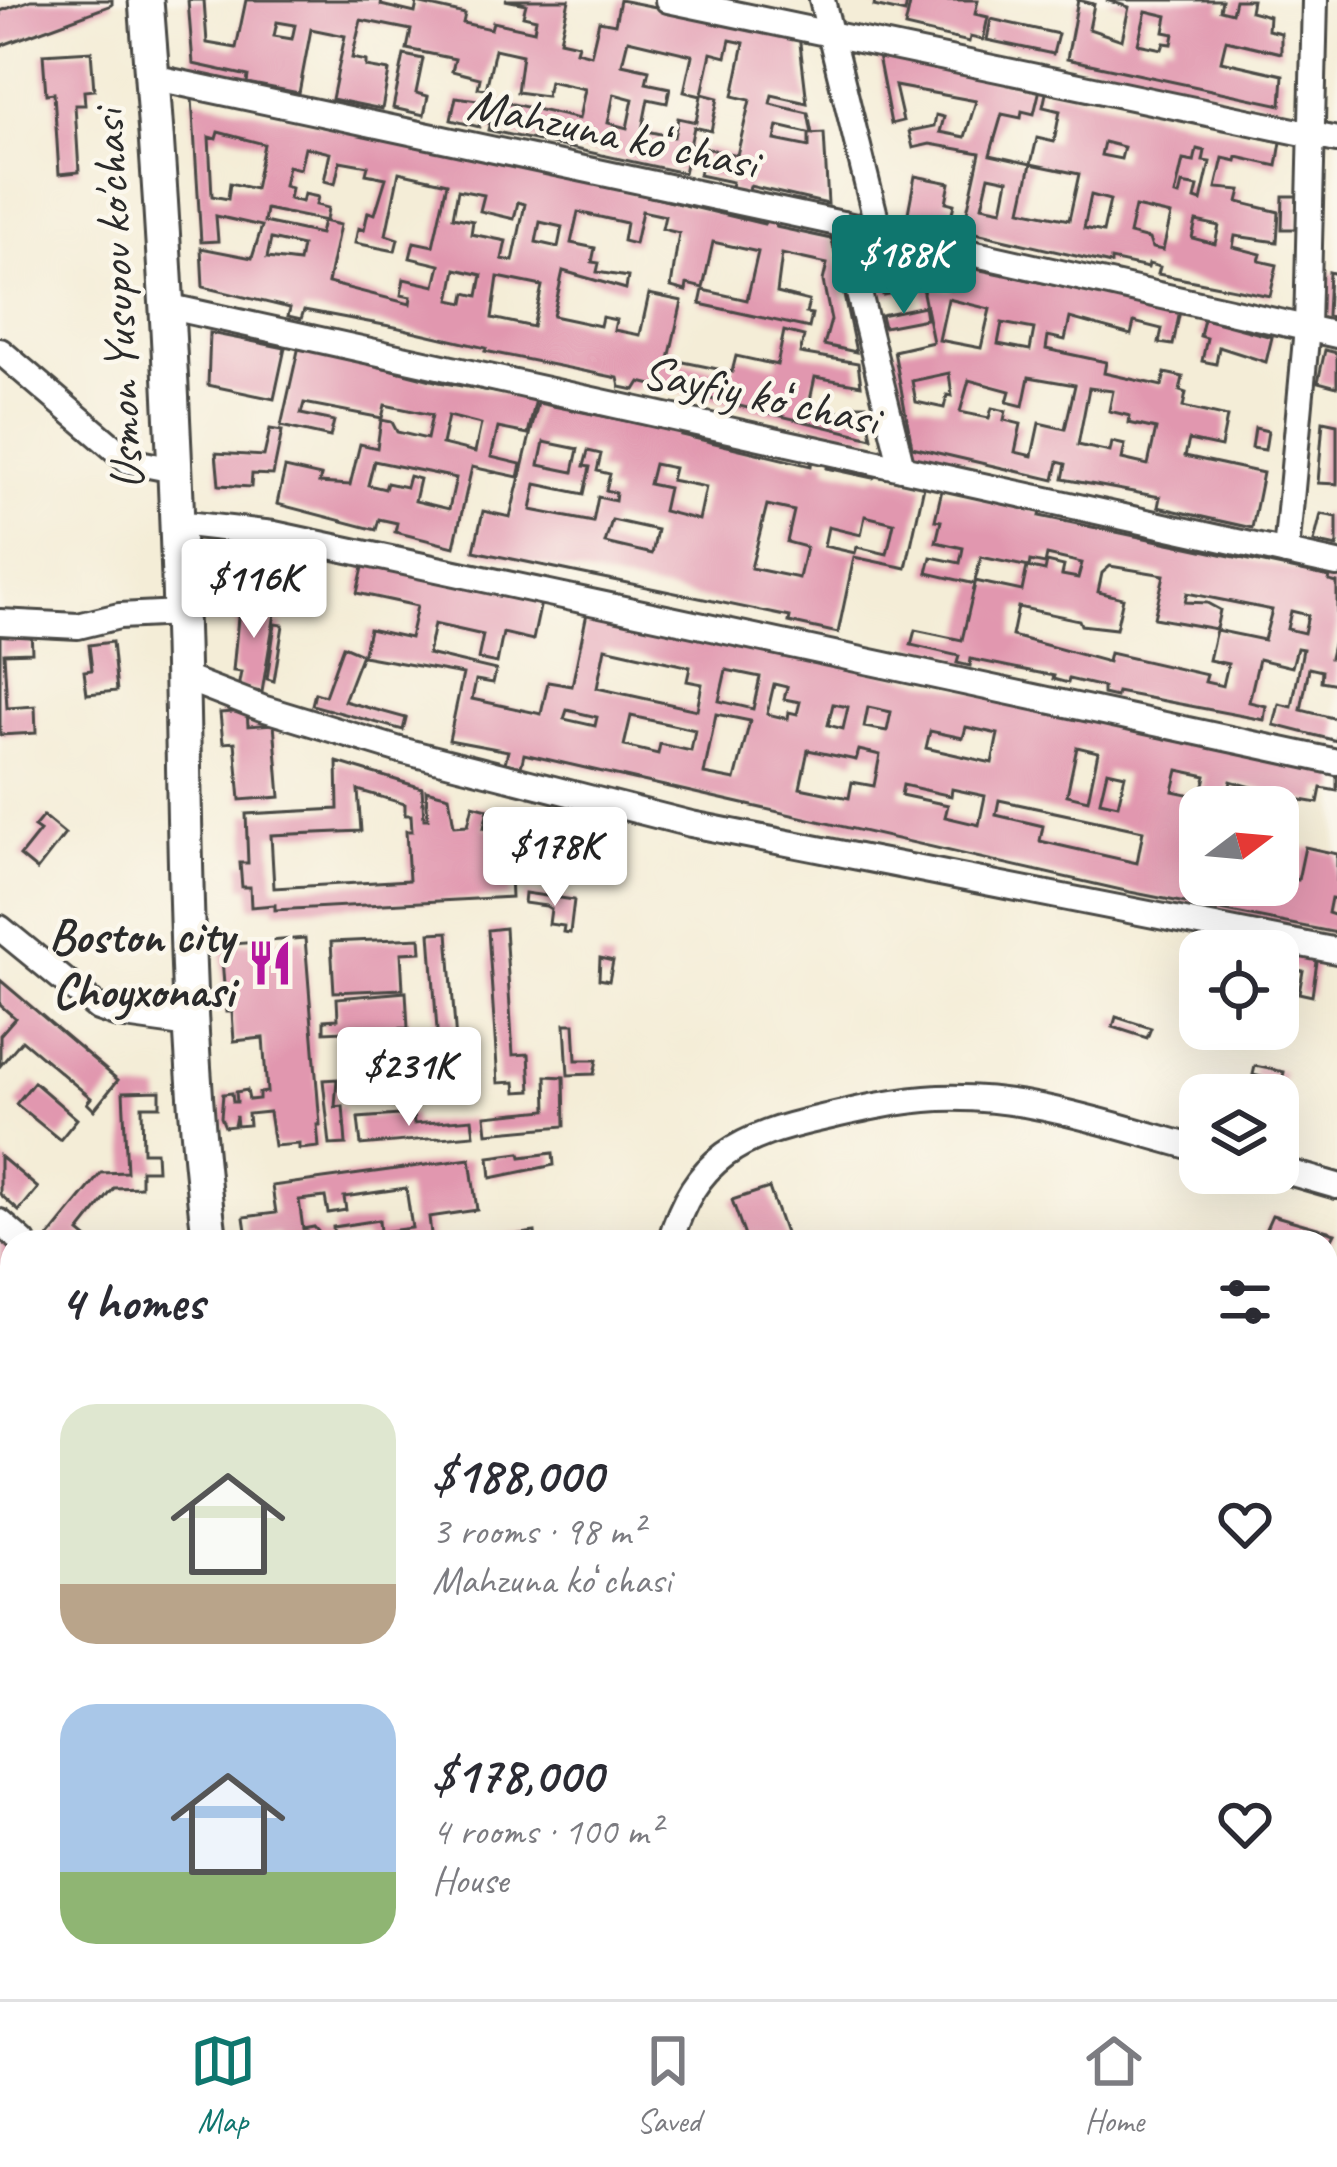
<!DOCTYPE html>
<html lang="en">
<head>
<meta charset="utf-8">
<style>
	body { margin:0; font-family:Caveat,sans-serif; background:#f2f2f3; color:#2b2b33; height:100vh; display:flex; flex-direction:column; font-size:45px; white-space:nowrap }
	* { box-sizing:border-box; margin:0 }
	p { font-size:39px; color:#7c7c81 }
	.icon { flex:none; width:66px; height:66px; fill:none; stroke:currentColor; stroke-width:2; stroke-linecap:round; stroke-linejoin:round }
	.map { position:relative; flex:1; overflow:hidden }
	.drawer { position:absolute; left:0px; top:1230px; width:1338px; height:771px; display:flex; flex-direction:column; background:#fff; border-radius:36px 36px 0 0; box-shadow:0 12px 48px #0002 }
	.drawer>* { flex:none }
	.needle { width:78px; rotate:74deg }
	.controls { position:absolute; left:1179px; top:786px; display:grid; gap:24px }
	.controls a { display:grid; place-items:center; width:120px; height:120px; border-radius:24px; background:#fff; box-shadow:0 12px 48px #0002; font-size:60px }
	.price { position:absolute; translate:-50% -102px; padding:0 27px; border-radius:12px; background:#fff; color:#222; font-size:39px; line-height:78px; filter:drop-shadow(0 3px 6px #0008) }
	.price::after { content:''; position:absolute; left:50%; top:72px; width:36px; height:27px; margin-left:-18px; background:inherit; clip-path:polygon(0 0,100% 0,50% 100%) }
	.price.active { background:#0f766e; color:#fff }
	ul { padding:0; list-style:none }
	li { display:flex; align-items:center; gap:36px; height:300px; padding:0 60px }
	li span { display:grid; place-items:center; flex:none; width:336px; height:240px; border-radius:36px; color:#555 }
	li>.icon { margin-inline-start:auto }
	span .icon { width:144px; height:144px; fill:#fffc; stroke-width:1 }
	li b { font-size:51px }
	h2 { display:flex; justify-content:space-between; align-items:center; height:144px; padding:0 60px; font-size:51px }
	.dock { display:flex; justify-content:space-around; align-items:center; height:168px; border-top:3px solid #e1e1e2; background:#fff; font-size:33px; color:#7c7c81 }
	.dock a { display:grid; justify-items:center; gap:6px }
	.dock .active { color:#0f766e }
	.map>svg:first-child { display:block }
</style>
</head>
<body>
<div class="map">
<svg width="1337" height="1999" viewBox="0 0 1337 1999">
	<rect width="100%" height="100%" fill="#fbf7ec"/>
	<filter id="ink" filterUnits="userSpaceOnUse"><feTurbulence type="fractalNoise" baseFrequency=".00833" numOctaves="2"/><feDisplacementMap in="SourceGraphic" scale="24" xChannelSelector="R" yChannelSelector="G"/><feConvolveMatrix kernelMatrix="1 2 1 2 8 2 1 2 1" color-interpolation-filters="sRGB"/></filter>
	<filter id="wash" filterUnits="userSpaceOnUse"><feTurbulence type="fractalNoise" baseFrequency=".004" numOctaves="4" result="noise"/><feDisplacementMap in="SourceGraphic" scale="48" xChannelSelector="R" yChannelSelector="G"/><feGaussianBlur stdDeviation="2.7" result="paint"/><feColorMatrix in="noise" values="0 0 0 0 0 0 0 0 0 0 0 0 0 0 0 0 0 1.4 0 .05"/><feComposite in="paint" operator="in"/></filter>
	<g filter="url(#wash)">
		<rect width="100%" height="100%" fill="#f4edd7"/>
		<polygon fill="#b4d67e" stroke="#708054" stroke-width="3" points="12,1943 12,1989 153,1989 155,1999 0,1999 0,1944"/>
		<g id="blocks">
			<g fill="#e197af" fill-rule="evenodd">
				<polygon points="31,0 112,0 112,5 0,46 0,11"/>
				<path d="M188,0h16l3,43 29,5 10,-48h136l-1,5 34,8 2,-10 48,11 -2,9 28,6 2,-7 41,9 2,-12 -13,-3 3,-12 -21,-4h64l-9,40 18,4 -2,7 15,4 8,-34 16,3 5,-24 179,35 8,68 -35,-8 -2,9 38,9 4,21 -34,-8 -3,14 34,7v-13l15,-1 4,71 -78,-18 -2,9 -18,-4 2,-9 -33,-7 6,-27 32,7 13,-55 -17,-4 11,-53 -14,-3 -4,17 -15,-4 -9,41 16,4 -7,33 -17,-4 -10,46 -196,-43 7,-30 84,19 6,-30 -36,-8 -3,15 -29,-4 5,-37 -27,-6 -9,40 -8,-1 2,-10 -28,-7 3,-12 -48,-10 4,-19 -50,-10 -9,38 14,3v6l23,4 -7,38 -50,-10 13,-63 -34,-7 -12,64 -52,-10 1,-7 -55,-12zM277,22l18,3 -3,14 -18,-3zM628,40l64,15 -8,37 17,4 -5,26 -18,-4 -4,19 -32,-7 6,-31 19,4 3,-15 -24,-5 3,-13 -27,-6zM614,94l19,5 -6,29 -19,-5z"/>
				<polygon points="875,0 907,2 905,13 874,6"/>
				<polygon points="911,0 978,0 975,14 988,17 983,40 970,37 969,42 905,27"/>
				<path d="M1078,0l16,4 -5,25 33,11 7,-33 -23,-7h116l-2,10 12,3 3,-13h17l-2,11 19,5 -1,14 13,3v20l-55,-13 -5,21 62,14 -2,30 -214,-46zM1146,11l21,5 -3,16 10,2 -2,10 -8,-1 -2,6 -24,-5z"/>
				<polygon points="991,19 1058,34 1053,54 987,40"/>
				<polygon points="91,51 94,90 84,91 85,105 75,105 79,172 59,174 54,93 46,94 43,54"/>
				<polygon points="404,55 423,59 416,93 428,96 424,115 393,108"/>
				<path d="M878,56l162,33 -6,25 -12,-3 -1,7 -19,-4 -12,41 41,9 6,-26 17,4 6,-31 -17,-4 4,-18 234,53 -4,24 -40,-9 -1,4 -13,-3 -7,30 25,2 -3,12 41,10 -2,30 -42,-6 -2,11 28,7 -2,7 18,4 -7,31 -112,-22 2,-7 -11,-3 -1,4 -37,-8v4l-148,-34 17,-77 -50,-9 -17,4 -4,-17 25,-5 2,-11 8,2 -4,15 25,5 11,-36 -81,-15 8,35 -12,3zM1104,142l20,5 -3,12 -20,-4zM1197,149l8,2 -2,10 7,1 -9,39 -6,-2 3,-12 -16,-3 -3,12 -4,-1 8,-35 11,2zM1031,164l48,10 -10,46 -48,-10zM989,176l19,4 -6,30 -20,-4zM1091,195l19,5 -7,32 -19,-4zM1135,207l36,8 -8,35 -11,-2 -3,-9 -20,-5zM1196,221l23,5 -4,18 -23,-6z"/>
				<polygon points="456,97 485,101 479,127 451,120"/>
				<path d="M192,98l334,69 238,57 3,-5 10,3 -1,5 56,12 24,113 -32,-7 7,-25 -8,-39 4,-17 -45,-10 -5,39 32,8 -3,12 6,1 -3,14 -109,-24 3,-14 44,10 11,-48 -45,-10 -10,46 -16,-4 -1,7 -15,-4 8,-54 -17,-4 3,-13 -23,-5 -7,33 -12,-3 3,-18 -48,-11 -7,31 24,5 -3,14 7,1 -2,9 31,5 -2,12 -63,-18 -10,45 47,10 2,-9 14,3 -2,10 26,5 9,-41 33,7 -13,58 63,13 4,-16 41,9 7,-34 20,5 -4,17 58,10 3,22 -46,-8 -6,28 41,9 2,-9h14l6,33 -232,-56 -5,8 -15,-3 -2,-9 -133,-27 1,-3 -91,-21 -91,-17 -3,9 -13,-3 2,-8 -87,-21 -2,-39 51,10 10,-32 -46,-10 2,25 -17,1zM218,132l46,12 -9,45 -25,-6 -2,16 -16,-3 -3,-59 7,2zM305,147l25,6 -6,28 11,3 5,-23 28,5 -2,8 20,4 -11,36 -7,-2 -4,18 -6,-2 -3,15 40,8 3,-12 -12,-4 13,-63 48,11 -14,63 -19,-4 -4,16 30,7 -5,21 -31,-7 -3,16 10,2 -1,7 -82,-21 12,-58 -17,-4 -3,13 -56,-12 2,-13 60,12 2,-13 -12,-3 2,-8 -14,-3 -2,8 -13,-3 2,-11 -7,-2 4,-20 12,3zM458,190l26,5 -4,16 34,8 4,-17 7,2 -12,57 -11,-2 4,-18 -35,-7 2,-13 -20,-4zM540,222l22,5 -4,20 -22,-5zM271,239l31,7 -3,16 -32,-4zM456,269l26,6 -4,21 -12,-3 -2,10 -14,-3zM498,277l44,9 -9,41 -41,-9z"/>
				<polygon points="915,176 950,183 946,202 954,204 949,227 907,218"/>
				<polygon points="1283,196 1298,196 1297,229 1282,229"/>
				<polygon points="914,255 920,288 883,295 876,263"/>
				<path d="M922,258l258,53 -7,34 -14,-2 3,-14 -28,-7 -3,13 -61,-17 -5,22 -17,-4 -2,13 60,13 -2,11 58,13 3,-13 18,4 -3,14 6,2 -3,14 44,10 -6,30 -32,-7 -4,16 78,17 -11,55 -94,-21 2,-10 -97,-18 3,-15 -8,-2 -4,18 -142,-33 -18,-96 39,-9 -10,-49 2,-9 26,6 3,-14 -34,-7zM948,299l42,10 -9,39 -42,-8zM1002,323l32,6 -4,21 -32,-6zM949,373l3,23 -5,-1 -3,13 -28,-6 -4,-21zM1029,377l46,8 -10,44 -26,-6 -7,33 -17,-4 6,-28 -17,-4 2,-9 -14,-3 -3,10 -29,-6 9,-32 41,11 -3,11 16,4zM1089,388l24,3 -4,20 21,5 -1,7 27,6 -8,36 -26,-6 3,-14 -13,-3 -2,10 -32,-7z"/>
				<polygon points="1329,272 1337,274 1337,318 1327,316"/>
				<polygon points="924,306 926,319 884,327 881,315"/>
				<polygon points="1204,319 1272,337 1266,362 1219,347 1216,364 1202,361 1207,338 1200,336"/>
				<polygon points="210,333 285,348 274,399 208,385"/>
				<path d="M299,346l140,36 97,17 -8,35 -30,-6 -7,29 30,7 -3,13 -46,-10 -18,80 -59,-15 2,-9 -18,-4 -3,11 -99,-26 8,-36 36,8 -2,7 31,2 10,-41 17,4 4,-28 11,2 5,10 30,7 5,-24 -47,-10 -3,13 -78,-15 -3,11 33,7 -4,16 -49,-11zM448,416l33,8 -6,28 -33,-8zM374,461l82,17 -7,31 -34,-8 5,-22 -11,-3 -3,11 -19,-4 -2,6 -17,-4z"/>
				<polygon points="1325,350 1337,353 1337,387 1318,382"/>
				<path d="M538,403l144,29 -1,3 130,31 1,-8 16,3 -1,7 46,10 6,-4 45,12 -18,82 -52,-11 -16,76 -49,-11 1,-5 -316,-66 9,-40 27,6zM544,442l34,7 -5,23 -34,-7zM588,451l13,3 -4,17 13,3 -4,16 10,3 -1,8 -17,-4 -5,25 -62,-12 5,-26 48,10 6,-27 -6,-1zM654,464l20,4 -3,12 35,7 -7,33 -36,-9 5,-23 -19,-4zM767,505l27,6 -7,31 19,5 -7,31 -48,-10zM865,516l29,7 -7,31 -30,-7 -2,6 -31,-7 4,-19 33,8zM612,520l45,10 -5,24 -47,-11z"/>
				<polygon points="1323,421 1337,424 1337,484 1318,483"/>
				<polygon points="1255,428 1268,431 1265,450 1252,448"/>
				<polygon points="270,429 282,431 273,475 252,474 251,487 219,485 216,453 264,456"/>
				<path d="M942,490l99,22 -1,4 290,61 -1,4 8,2v43l-7,32 7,1v25l-16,-3 1,-10 -13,-3 -8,42 36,9v22l-63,-16 5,-21 13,3 11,-58 -6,-1 -5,19 -33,-8 -10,43 17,4 -2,14 -147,-28 -1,5 -13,-3v-7l-34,-8 -1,4 -15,-4 1,-3 -83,-17 -1,7 -13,-3 2,-7 -48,-11 4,-15 47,10 13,-56 -48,-11 4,-16 29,6 3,-15 -27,-6 5,-21 -6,-1zM1047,555l35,8 -4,15 -16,-3 2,-9 -17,-4 -2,9 -18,-4 -5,24 -47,-10 6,-24 48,10 1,-6 15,3zM1110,566l54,9 -10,43 62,11 4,-19 -13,-7 -22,-1 2,-9 85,17 -8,30 -48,-10 -7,30 19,4 -5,22 -18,-4 2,-7 -97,-22 -2,9 -96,-26 6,-29 61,13 2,5 35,4 7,-31 -25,-6 4,-19zM1291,611l17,4 -4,18 -17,-4z"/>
				<polygon points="1321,514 1337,517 1337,547 1314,542"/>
				<path d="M365,559l178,34 -10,47 -30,-7 -6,30 -19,-4 5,-24 -49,-11 -6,30 68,16 -3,13 -17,-3 -4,19 69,15 7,-32 24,4 16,-78 749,164v19l-16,-3 -3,15 -17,-3 -10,44 -13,-3v-34h-4l3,-13 -46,-13 -6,26h-25v34l-8,-2 -4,19 12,3v24h78v-9l20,4 7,-33 32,7v45l-6,-1 -3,15 9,3v17l-207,-41 -606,-138 -3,13 -16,-4 3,-12 -59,-11 14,-66 -100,-18 6,-27 41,9 7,-32 -60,-13zM605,648l85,19 -3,14 15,3 -5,26 -100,-22zM726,670l34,7 -7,32 -34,-8zM774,684l13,3 -3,12 16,3 -3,12 -8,-2 -1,7 -21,-5zM833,704l15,3 -5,22 -15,-4zM868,707l23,5 -4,19 -23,-4zM567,710l30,7 -2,9 -31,-7zM716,714l34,7 -15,59 -31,-6zM631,716l64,14 -4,21 -31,-7 -2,10 -34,-8zM966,727l32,7 -6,29 -66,-15 4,-17 33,7zM1077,747l21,5 -10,48 -21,-5zM808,750l48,10 3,-10 21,5 -6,31 -22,-4 -3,16 -49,-10zM1178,770l28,6 -5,21 -28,-6zM1107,771l18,4 -7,30 -18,-4zM903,785l48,11 1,-7 33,7 -6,29 -34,-8 3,-12 -47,-10zM999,800l144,31 -6,32 -97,-22 3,-15 -47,-11z"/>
				<polygon points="240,596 277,601 262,692 238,688 241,672 233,671"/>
				<polygon points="275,624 283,625 274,681 267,679"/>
				<polygon points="31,630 32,652 4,653 7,708 35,706 36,733 0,735 0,631"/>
				<polygon points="112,642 117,691 87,694 84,671 92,670 89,645"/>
				<polygon points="343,646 362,654 344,701 406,718 403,730 312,705 315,693 325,696"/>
				<polygon points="247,711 248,726 274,724 280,797 240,800 235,742 223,743 220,713"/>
				<path d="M337,762l85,26 2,31h4l-2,-29 23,6 5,30 14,-1 5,-20 15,4 -4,19h11l5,47h10l1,22 -236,13v-5l-24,2 -1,-20h-8l-2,-24h8l-2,-49 92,-5zM358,790l47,14v11h6l1,16h-6l3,49 -135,8 -3,-53 90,-4z"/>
				<polygon points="43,816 65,834 37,870 20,856 40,831 34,827"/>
				<polygon points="589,829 601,832 594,863 582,860"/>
				<polygon points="508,834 524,835 522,862 507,861"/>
				<polygon points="525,893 574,900 570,933 563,932 564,926 549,924 551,909 546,906 524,903"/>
				<polygon points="505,928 513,1055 529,1054 531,1091 516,1092 515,1082 498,1083 488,930"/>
				<polygon points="448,932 459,1084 441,1086 430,933"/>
				<polygon points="305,938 320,1125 317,1125 319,1147 299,1149 299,1144 274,1146 269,1112 248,1114 249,1125 237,1126 236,1116 234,1126 225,1127 221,1117 223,1094 232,1093 233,1102 237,1102 236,1092 247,1090 249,1100 259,1099 259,1093 267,1092 263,1038 234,1041 232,1012 226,1012 221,945"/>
				<polygon points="420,938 421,952 401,953 403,989 334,992 331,942"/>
				<polygon points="1275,946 1318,955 1312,996 1299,993 1303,971 1278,966"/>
				<polygon points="600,958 613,961 609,981 599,979"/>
				<polygon points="0,980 118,1080 94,1110 87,1103 91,1098 22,1040 0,1066 0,1035 15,1018 0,1005"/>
				<polygon points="406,992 408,1028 324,1032 324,1020 338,1019 337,998"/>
				<polygon points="1116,1017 1151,1028 1147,1038 1113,1027"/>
				<polygon points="565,1024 574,1024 576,1060 597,1060 594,1074 568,1075"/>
				<polygon points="1255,1066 1284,1072 1282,1082 1253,1075"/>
				<polygon points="546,1076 564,1077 565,1126 487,1133 485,1116 547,1110"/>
				<polygon points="337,1079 335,1107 343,1106 346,1144 330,1145 323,1080"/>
				<polygon points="34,1082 77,1119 60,1140 16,1104"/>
				<polygon points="160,1091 160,1106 142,1106 143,1152 156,1152 157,1170 141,1170 141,1187 114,1188 79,1232 91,1242 53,1242 48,1238 101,1173 127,1172 123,1092"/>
				<polygon points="413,1114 414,1124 472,1119 474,1135 361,1145 358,1118"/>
				<polygon points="520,1153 521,1157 553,1153 554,1165 491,1178 489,1157"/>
				<polygon points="0,1156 38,1188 19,1211 0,1194"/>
				<polygon points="470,1159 477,1210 429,1217 432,1242 366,1242 365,1236 334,1240 333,1227 379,1220 380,1232 412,1228 406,1188 344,1197 346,1210 328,1213 325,1197 299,1200 303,1229 314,1227 322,1236 331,1235 332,1242 280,1242 278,1234 247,1238 244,1217 276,1213 272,1186"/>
				<polygon points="769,1188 788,1242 747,1242 732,1200"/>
				<polygon points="1272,1215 1335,1233 1326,1250 1326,1242 1283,1238 1282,1242 1260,1242"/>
				<polygon points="0,1232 12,1242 12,1321 0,1335"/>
				<polygon points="535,1232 536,1242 460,1242 484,1236 485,1239"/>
				<polygon points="12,1527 12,1552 8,1554 12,1563 0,1569 0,1533"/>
				<polygon points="0,1735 12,1759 12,1791 0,1798"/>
				<polygon points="12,1962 12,1989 60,1989 62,1999 10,1999 4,1963"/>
			</g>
		</g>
	</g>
	<g filter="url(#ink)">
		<use href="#blocks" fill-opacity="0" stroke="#494845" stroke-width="3"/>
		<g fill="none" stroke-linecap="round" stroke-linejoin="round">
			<g stroke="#494845" stroke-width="30">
				<g id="street">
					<polyline points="668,0 1337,140"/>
					<polyline points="822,0 879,232"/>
					<polyline points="152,77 842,224 1337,335"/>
					<polyline points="842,224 902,468"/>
					<polyline points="166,306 1337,564"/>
					<polyline points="0,351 129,461 174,470"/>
					<polyline points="177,523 274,534 1337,762"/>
					<polyline points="1286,553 1307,328 1315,0"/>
					<polyline points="0,622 78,626 119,616 180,613"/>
					<polyline points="182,677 262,708 400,750 691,824 1337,951"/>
					<polyline points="0,928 98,1008 118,1015 190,1025"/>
					<polyline points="1278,1169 1337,1186"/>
					<polyline points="0,1222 23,1242"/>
					<path d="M670,1242c25,-85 70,-106 152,-124 38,-9 78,-18 117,-20 88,-4 177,29 261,51"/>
				</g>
			</g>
			<g stroke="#494845" stroke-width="39">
				<g id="secondary">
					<path d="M146,0c17,214 29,429 35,644 5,200 3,399 29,598"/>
					<polyline points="0,1368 12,1364"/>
					<polyline points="306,1989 307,1999"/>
				</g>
			</g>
			<use href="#street" stroke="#fff" stroke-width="24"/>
			<use href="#secondary" stroke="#fff" stroke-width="33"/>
		</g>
	</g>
	<defs>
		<g id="restaurant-bare" transform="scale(3.6)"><path d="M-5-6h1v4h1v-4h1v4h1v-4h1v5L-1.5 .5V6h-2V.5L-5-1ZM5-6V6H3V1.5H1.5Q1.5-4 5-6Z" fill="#b5179e" stroke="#fbf7ec" stroke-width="2.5" paint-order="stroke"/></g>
	</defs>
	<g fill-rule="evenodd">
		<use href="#restaurant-bare" x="270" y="963"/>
	</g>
	<g text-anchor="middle" stroke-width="9" stroke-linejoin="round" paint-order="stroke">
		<g font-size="48" fill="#2b2b2b" stroke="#fbf7ec">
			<text transform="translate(613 132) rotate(12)" y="17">Mahzuna koʻchasi</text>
			<text transform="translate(116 300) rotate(-93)" y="17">Usmon Yusupov ko'chasi</text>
			<text transform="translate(761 394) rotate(12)" y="17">Sayfiy koʻchasi</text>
		</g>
		<g font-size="48" font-weight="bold" fill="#2b2b2b" stroke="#fbf7ec" text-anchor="end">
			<text x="234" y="952">Boston city<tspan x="234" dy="55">Choyxonasi</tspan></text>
		</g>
	</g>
</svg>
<div class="controls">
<a><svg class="needle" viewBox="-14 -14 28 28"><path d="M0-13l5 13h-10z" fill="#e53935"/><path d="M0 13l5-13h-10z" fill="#7c7c81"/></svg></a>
<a><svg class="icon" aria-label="locate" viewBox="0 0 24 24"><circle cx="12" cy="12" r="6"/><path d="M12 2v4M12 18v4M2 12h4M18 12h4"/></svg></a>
<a><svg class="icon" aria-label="layers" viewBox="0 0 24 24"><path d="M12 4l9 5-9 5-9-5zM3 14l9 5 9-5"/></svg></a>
</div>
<b class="price active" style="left:904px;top:317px">$188K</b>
<b class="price" style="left:254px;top:641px">$116K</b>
<b class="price" style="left:555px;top:909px">$178K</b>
<b class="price" style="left:409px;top:1129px">$231K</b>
<section class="drawer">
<h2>4 homes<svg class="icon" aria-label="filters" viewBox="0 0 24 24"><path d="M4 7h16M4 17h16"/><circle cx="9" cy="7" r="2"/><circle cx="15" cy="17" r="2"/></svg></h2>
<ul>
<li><span style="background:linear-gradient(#dfe7d0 75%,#b9a48a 0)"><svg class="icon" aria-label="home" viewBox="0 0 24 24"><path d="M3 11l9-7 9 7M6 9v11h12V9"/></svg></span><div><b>$188,000</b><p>3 rooms · 98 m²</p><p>Mahzuna koʻchasi</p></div><svg class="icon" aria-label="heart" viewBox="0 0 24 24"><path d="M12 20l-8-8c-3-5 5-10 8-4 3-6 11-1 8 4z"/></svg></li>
<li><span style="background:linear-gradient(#a9c7e8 70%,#8fb573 0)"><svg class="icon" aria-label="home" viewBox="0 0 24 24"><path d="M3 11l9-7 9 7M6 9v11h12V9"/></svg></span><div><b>$178,000</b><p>4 rooms · 100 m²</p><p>House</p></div><svg class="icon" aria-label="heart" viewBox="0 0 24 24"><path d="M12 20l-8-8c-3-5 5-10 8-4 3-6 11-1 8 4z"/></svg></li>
</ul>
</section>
</div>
<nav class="dock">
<a class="active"><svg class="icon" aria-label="map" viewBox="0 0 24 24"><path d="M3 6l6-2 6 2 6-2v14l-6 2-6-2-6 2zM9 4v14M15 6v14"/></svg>Map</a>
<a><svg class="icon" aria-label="saved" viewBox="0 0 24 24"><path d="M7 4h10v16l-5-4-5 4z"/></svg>Saved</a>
<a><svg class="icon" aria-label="home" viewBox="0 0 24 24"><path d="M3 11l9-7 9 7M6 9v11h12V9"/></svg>Home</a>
</nav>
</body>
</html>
